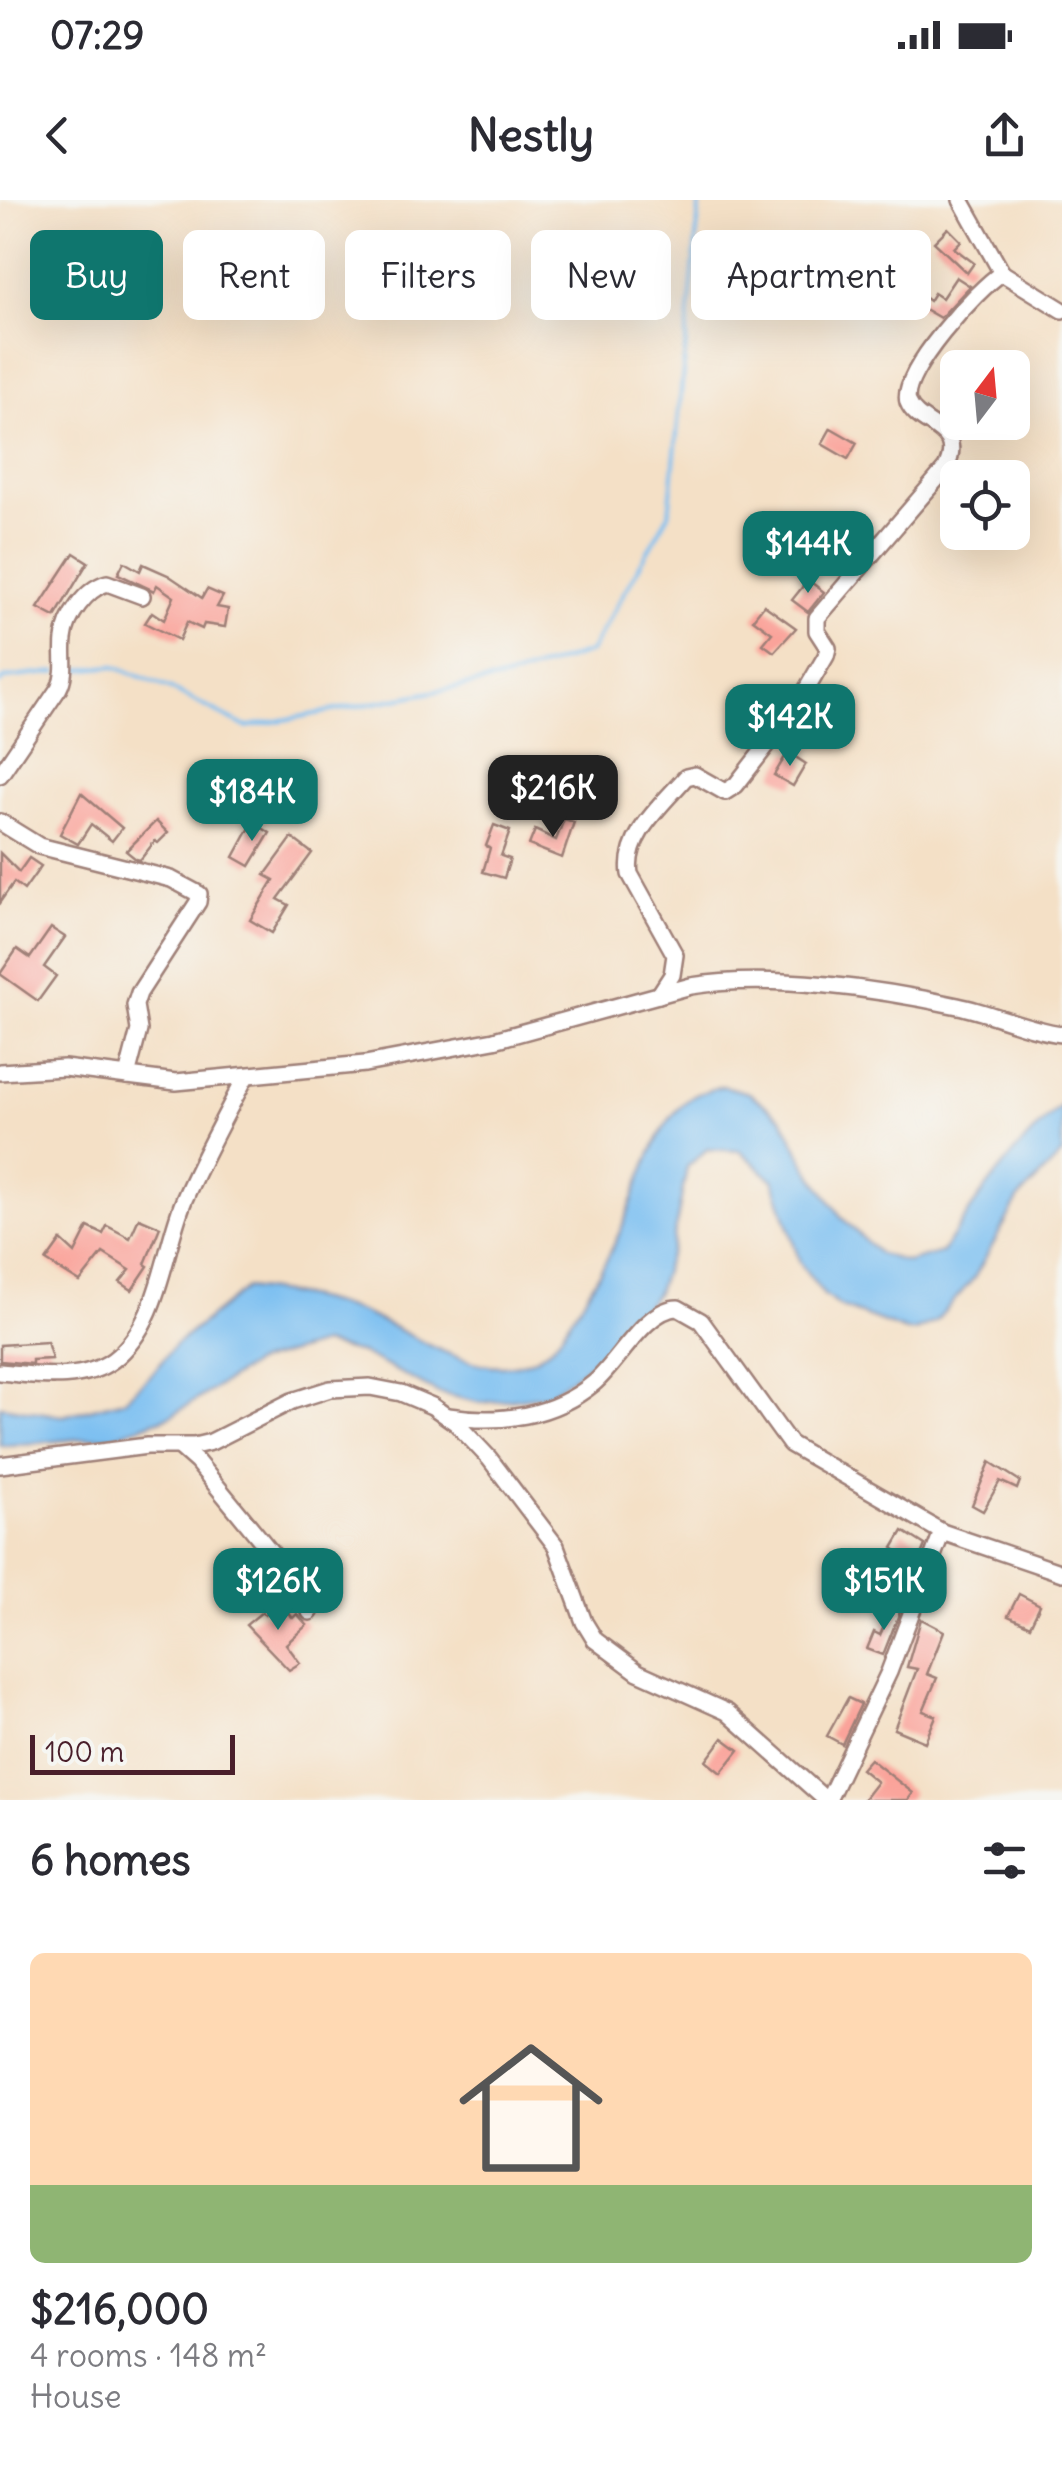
<!DOCTYPE html>
<html lang="en">
<head>
<meta charset="utf-8">
<style>
	body { margin:0; font-family:Delius,sans-serif; background:#f2f2f3; color:#2b2b33; height:100vh; display:flex; flex-direction:column; font-size:38px; white-space:nowrap }
	* { box-sizing:border-box; margin:0 }
	p { font-size:32px; color:#7c7c81 }
	.icon { flex:none; width:55px; height:55px; fill:none; stroke:currentColor; stroke-width:2; stroke-linecap:round; stroke-linejoin:round }
	.map { position:relative; height:1600px; overflow:hidden }
	.panel { display:flex; flex-direction:column; background:#fff; flex:1 }
	.panel>* { flex:none }
	.top-card { position:absolute; left:30px; top:30px; width:1002px; height:90px; display:flex; gap:20px }
	.needle { width:65px; rotate:16deg }
	.controls { position:absolute; left:940px; top:150px; display:grid; gap:20px }
	.controls a { display:grid; place-items:center; width:90px; height:90px; border-radius:15px; background:#fff; box-shadow:0 10px 40px #0002; font-size:50px }
	.scale { position:absolute; left:30px; bottom:25px; width:205px; box-sizing:border-box; padding-left:10px; border:5px solid #4a1f2b; border-top:0; font-size:28px; line-height:35px; white-space:nowrap; color:#4a1f2b; -webkit-text-stroke:8px #f6f6f2; paint-order:stroke }
	.price { position:absolute; translate:-50% -85px; padding:0 22px; border-radius:20px; background:#0f766e; color:#fff; font-size:32px; line-height:65px; filter:drop-shadow(0 2px 5px #0008) }
	.price::after { content:''; position:absolute; left:50%; top:60px; width:30px; height:22px; margin-left:-15px; background:inherit; clip-path:polygon(0 0,100% 0,50% 100%) }
	.price.selected { background:#222; color:#fff }
	ul { padding:0; list-style:none }
	li { display:grid; align-content:center; gap:20px; height:530px; padding:0 30px }
	li+li { border-top:2px solid #e1e1e2 }
	li span { display:grid; place-items:center; height:310px; border-radius:15px; color:#555 }
	li>.icon { margin-inline-start:auto }
	span .icon { width:180px; height:180px; fill:#fffc; stroke-width:1 }
	li b { font-size:42px }
	h2 { display:flex; justify-content:space-between; align-items:center; height:120px; padding:0 30px; font-size:42px }
	.tag { padding:0 35px; border-radius:15px; background:#fff; box-shadow:0 10px 40px #0002; font-size:35px; line-height:90px }
	.tag.selected { background:#0f766e; color:#fff }
	.status { display:flex; justify-content:space-between; align-items:center; height:70px; padding:0 50px; background:#fff; direction:ltr }
	.status svg { height:28px; fill:currentColor }
	header { display:flex; justify-content:space-between; align-items:center; height:130px; padding:0 30px; background:#fff; font-size:45px; font-weight:700 }
	.map>svg:first-child { display:block }
</style>
</head>
<body>
<div class="status"><b>07:29</b><svg viewBox="0 0 49 12"><path d="M0 12V9h3v3zM5 12V6h3v6zM10 12V3h3v9zM15 12V0h3v12zM26 1h20v11H26zM47 4h2v5h-2z"/></svg></div>
<header><svg class="icon" aria-label="back" viewBox="0 0 24 24"><path d="M15 5l-7 7 7 7"/></svg>Nestly<svg class="icon" aria-label="share" viewBox="0 0 24 24"><path d="M12 15V3M7 8l5-5 5 5M5 13v7h14v-7"/></svg></header>
<div class="map">
<svg width="1062" height="1600" viewBox="0 0 1062 1600">
	<rect width="100%" height="100%" fill="#f6f6f2"/>
	<filter id="ink" filterUnits="userSpaceOnUse"><feTurbulence type="fractalNoise" baseFrequency=".01" numOctaves="2"/><feDisplacementMap in="SourceGraphic" scale="20" xChannelSelector="R" yChannelSelector="G"/><feConvolveMatrix kernelMatrix="1 2 1 2 8 2 1 2 1" color-interpolation-filters="sRGB"/></filter>
	<filter id="wash" filterUnits="userSpaceOnUse"><feTurbulence type="fractalNoise" baseFrequency=".0048" numOctaves="4" result="noise"/><feDisplacementMap in="SourceGraphic" scale="40" xChannelSelector="R" yChannelSelector="G"/><feGaussianBlur stdDeviation="2.25" result="paint"/><feColorMatrix in="noise" values="0 0 0 0 0 0 0 0 0 0 0 0 0 0 0 0 0 1.4 0 .05"/><feComposite in="paint" operator="in"/></filter>
	<g filter="url(#wash)">
		<rect width="100%" height="100%" fill="#f4e0c6"/>
		<path fill="#7bbff1" stroke="#626f8e" stroke-width="2.5" d="M723,886l26,7 33,25 25,49 35,51 37,36 28,8 35,-10c36,-54 70,-104 120,-147v49l-43,44 -45,80 -39,44 -20,9h-9l-65,-24 -17,-12 -24,-32 -26,-82 -33,-30 -34,-2 -20,18 -15,80 -15,45 -47,58 -63,45 -66,8 -42,-10 -78,-40 -39,-9 -67,19 -83,52 -57,21 -115,10v-40l63,10 61,-16 27,-25 24,-30 71,-57c38,4 74,10 111,23 56,19 139,90 196,34 7,-7 12,-17 17,-25 23,-33 40,-63 55,-100 15,-37 32,-102 69,-124 8,-5 20,-7 29,-10z"/>
		<g fill="none" stroke-linecap="round" stroke-linejoin="round">
			<g stroke="#7bbff1" stroke-width="4">
				<polyline points="67,471 113,466 169,488 246,527 507,478 590,452 669,314 700,0"/>
				<polyline points="0,483 5,478 57,472"/>
			</g>
		</g>
		<g id="blocks">
			<g fill="#faa39a">
				<polygon points="948,28 961,41 954,48 974,63 967,73 934,42"/>
				<polygon points="861,57 902,84 904,82 929,101 934,93 942,98 956,77 970,86 940,118 914,103 909,108 854,69"/>
				<polygon points="831,228 857,243 848,259 822,244"/>
				<polygon points="74,353 88,362 55,417 38,408"/>
				<polygon points="124,362 140,371 143,364 168,375 202,398 207,389 223,396 217,407 228,409 225,427 204,424 202,429 187,422 179,440 145,423 152,412 164,420 174,397 157,385 154,391 118,374"/>
				<polygon points="808,380 824,392 808,412 792,400"/>
				<polygon points="764,405 796,428 774,452 763,444 772,433 753,419"/>
				<polygon points="824,498 846,516 836,529 829,523 824,528 812,519"/>
				<polygon points="788,552 806,564 793,586 774,575"/>
				<polygon points="81,593 122,628 112,641 91,624 78,644 60,634"/>
				<polygon points="564,619 574,622 562,658 529,645 535,630 556,640"/>
				<polygon points="156,621 168,633 158,643 155,641 140,660 136,659 126,651"/>
				<polygon points="253,622 270,633 250,666 234,657"/>
				<polygon points="494,625 510,631 501,656 510,659 504,678 483,672 490,648 486,646"/>
				<polygon points="292,638 312,653 278,699 289,705 272,733 250,720 274,680 265,675"/>
				<polygon points="0,653 19,672 29,658 41,666 24,690 14,682 0,702"/>
				<polygon points="51,728 65,737 44,767 56,776 38,801 0,774 17,749 30,758"/>
				<polygon points="139,1018 160,1027 145,1064 148,1066 132,1090 120,1082 130,1070 103,1053 80,1082 46,1061 61,1040 75,1053 88,1027 103,1034 107,1026 130,1038"/>
				<polygon points="47,1142 52,1159 32,1160 32,1164 0,1161 0,1145"/>
				<polygon points="990,1262 1020,1281 1017,1289 1000,1281 983,1311 972,1305"/>
				<polygon points="903,1331 925,1345 902,1401 890,1394 898,1381 889,1377 900,1353 893,1348"/>
				<polygon points="1019,1394 1040,1405 1030,1426 1008,1416"/>
				<polygon points="278,1403 293,1418 297,1414 307,1425 286,1444 300,1463 289,1470 246,1425 262,1412 265,1415"/>
				<polygon points="893,1406 901,1409 883,1455 867,1449 874,1432 880,1435"/>
				<polygon points="921,1419 944,1431 927,1474 937,1478 923,1511 936,1516 925,1542 894,1529 917,1469 907,1467"/>
				<polygon points="848,1498 861,1504 842,1544 827,1536"/>
				<polygon points="723,1538 739,1550 721,1573 706,1561"/>
				<polygon points="870,1559 913,1593 908,1600 863,1600 877,1582 861,1569"/>
			</g>
		</g>
	</g>
	<g filter="url(#ink)">
		<use href="#blocks" fill-opacity="0" stroke="#9f8078" stroke-width="2.5"/>
		<g fill="none" stroke-linecap="round" stroke-linejoin="round">
			<g stroke="#9f8078" stroke-width="20">
				<g id="minor">
					<polyline points="961,0 1002,73"/>
					<path d="M0,575l59,-87c8,-16 3,-32 5,-49 2,-22 22,-50 43,-56l35,13"/>
					<polyline points="0,622 39,646 171,679 199,694 198,702 139,793 135,805 139,830 127,876"/>
					<path d="M659,795l13,-20 3,-20 -45,-81c-6,-38 33,-70 56,-97l9,-2 30,17 11,-7 59,-76 31,-53 2,-8 -11,-17v-13l129,-150c20,-42 -28,-40 -38,-66 -9,-28 70,-114 94,-129l60,37"/>
					<path d="M0,872l64,-4 112,14 189,-18 129,-24 197,-54c80,-13 188,3 267,20 35,7 69,24 104,28"/>
					<path d="M0,1172c35,3 82,11 113,-12 47,-36 50,-109 71,-160 18,-42 41,-83 62,-124"/>
					<path d="M448,1216c52,8 105,1 146,-33 24,-20 52,-75 84,-75l23,13 89,123 152,88"/>
					<polyline points="180,1247 197,1262 302,1390 310,1405 310,1412"/>
					<polyline points="0,1265 147,1246 194,1246 211,1242 292,1201 330,1189 370,1187 401,1193 432,1206 456,1223 489,1258 556,1346 584,1422 595,1440 638,1472 727,1512 826,1600"/>
					<polyline points="828,1600 889,1472 942,1332 1062,1373"/>
				</g>
			</g>
			<use href="#minor" stroke="#fff" stroke-width="15"/>
		</g>
	</g>
</svg>
<div class="controls">
<a><svg class="needle" viewBox="-14 -14 28 28"><path d="M0-13l5 13h-10z" fill="#e53935"/><path d="M0 13l5-13h-10z" fill="#7c7c81"/></svg></a>
<a><svg class="icon" aria-label="locate" viewBox="0 0 24 24"><circle cx="12" cy="12" r="6"/><path d="M12 2v4M12 18v4M2 12h4M18 12h4"/></svg></a>
</div>
<div class="scale">100 m</div>
<b class="price" style="left:808px;top:396px">$144K</b>
<b class="price" style="left:790px;top:569px">$142K</b>
<b class="price selected" style="left:553px;top:640px">$216K</b>
<b class="price" style="left:252px;top:644px">$184K</b>
<b class="price" style="left:278px;top:1433px">$126K</b>
<b class="price" style="left:884px;top:1433px">$151K</b>
<div class="top-card">
<a class="tag selected">Buy</a>
<a class="tag">Rent</a>
<a class="tag">Filters</a>
<a class="tag">New</a>
<a class="tag">Apartment</a>
</div>
</div>
<section class="panel">
<h2>6 homes<svg class="icon" aria-label="filters" viewBox="0 0 24 24"><path d="M4 7h16M4 17h16"/><circle cx="9" cy="7" r="2"/><circle cx="15" cy="17" r="2"/></svg></h2>
<ul>
<li><span style="background:linear-gradient(#ffd9b3 75%,#8fb573 0)"><svg class="icon" aria-label="home" viewBox="0 0 24 24"><path d="M3 11l9-7 9 7M6 9v11h12V9"/></svg></span><div><b>$216,000</b><p>4 rooms · 148 m²</p><p>House</p></div></li>
</ul>
</section>
</body>
</html>
